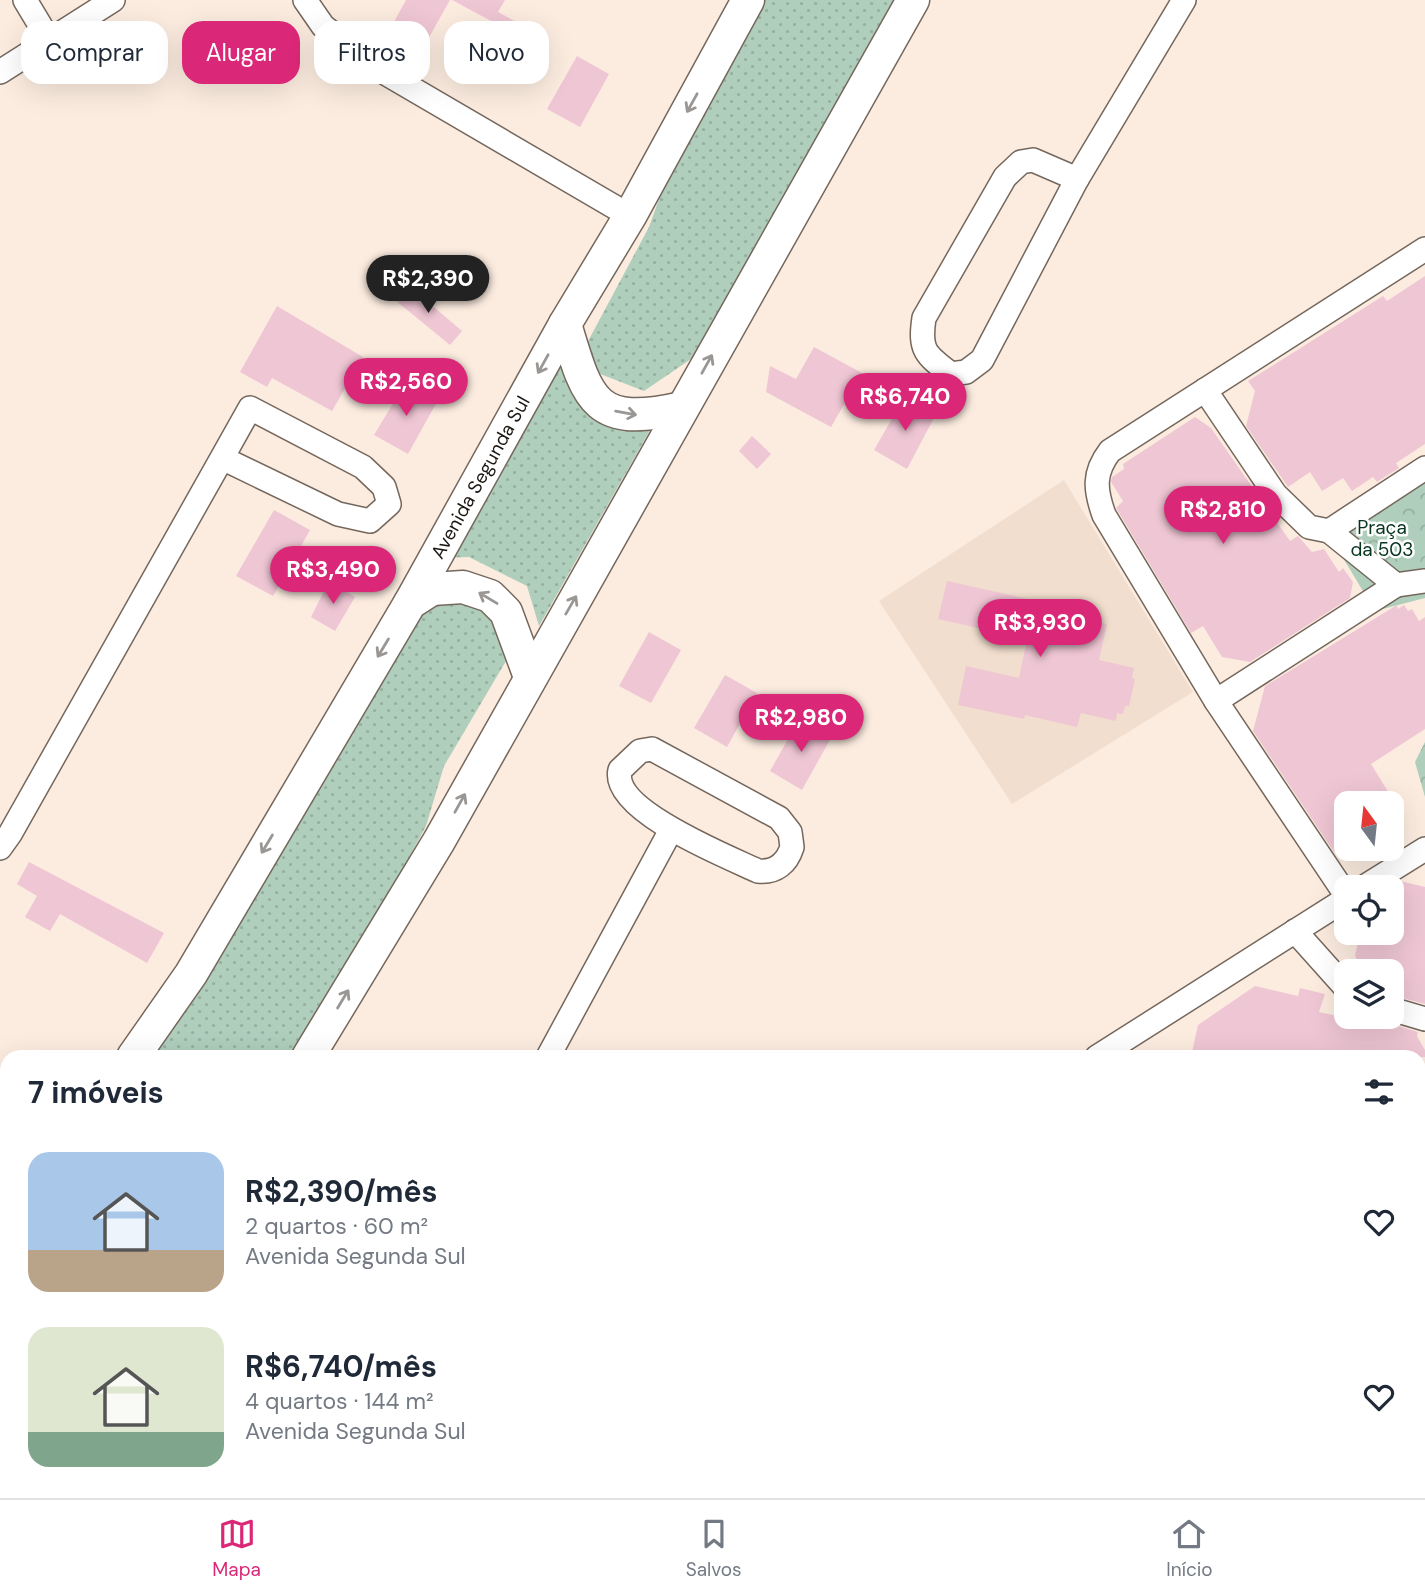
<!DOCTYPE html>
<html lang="pt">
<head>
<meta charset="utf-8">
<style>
	body { margin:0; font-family:"DM Sans",sans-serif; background:#f6f6f7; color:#1f2937; height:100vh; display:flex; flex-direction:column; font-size:26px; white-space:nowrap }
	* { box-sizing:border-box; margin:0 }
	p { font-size:23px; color:#747a83 }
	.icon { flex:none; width:38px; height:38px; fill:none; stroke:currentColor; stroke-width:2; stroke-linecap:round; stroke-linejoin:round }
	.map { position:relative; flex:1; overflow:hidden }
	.panel { position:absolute; left:0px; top:1050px; width:1426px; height:448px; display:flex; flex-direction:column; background:#fff; border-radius:21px 21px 0 0; box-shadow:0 7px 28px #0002 }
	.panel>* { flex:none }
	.top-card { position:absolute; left:21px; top:21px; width:700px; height:63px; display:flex; gap:14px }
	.needle { width:46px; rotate:345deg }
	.controls { position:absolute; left:1334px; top:791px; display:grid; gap:14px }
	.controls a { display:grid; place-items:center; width:70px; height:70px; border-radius:14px; background:#fff; box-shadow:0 7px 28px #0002; font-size:35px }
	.price { position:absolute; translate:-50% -60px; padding:0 16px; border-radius:24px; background:#db2777; color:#fff; font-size:23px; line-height:46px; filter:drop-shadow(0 2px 4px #0008) }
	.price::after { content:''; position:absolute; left:50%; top:42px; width:21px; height:16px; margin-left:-10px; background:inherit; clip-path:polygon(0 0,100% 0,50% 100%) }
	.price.active { background:#222; color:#fff }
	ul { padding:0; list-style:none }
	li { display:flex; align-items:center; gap:21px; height:175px; padding:0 28px }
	li span { display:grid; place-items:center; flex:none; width:196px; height:140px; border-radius:21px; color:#555 }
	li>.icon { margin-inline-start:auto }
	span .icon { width:84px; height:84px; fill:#fffc; stroke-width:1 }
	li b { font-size:30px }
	h2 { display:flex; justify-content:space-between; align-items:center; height:84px; padding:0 28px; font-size:30px }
	.chip { padding:0 24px; border-radius:21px; background:#fff; box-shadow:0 7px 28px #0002; font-size:24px; line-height:63px }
	.chip.active { background:#db2777; color:#fff }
	.tabs { display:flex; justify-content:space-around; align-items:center; height:98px; border-top:2px solid #e0e1e3; background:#fff; font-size:19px; color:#747a83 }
	.tabs a { display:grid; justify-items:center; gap:4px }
	.tabs .active { color:#db2777 }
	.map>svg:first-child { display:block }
</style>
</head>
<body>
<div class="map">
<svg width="1425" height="1498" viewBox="0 0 1425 1498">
	<defs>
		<pattern id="grass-dots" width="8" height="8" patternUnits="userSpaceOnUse" patternTransform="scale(1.75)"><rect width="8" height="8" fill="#afcebb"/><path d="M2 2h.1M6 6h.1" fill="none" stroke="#96b0a0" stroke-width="1.8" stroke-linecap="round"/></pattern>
		<pattern id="forest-crowns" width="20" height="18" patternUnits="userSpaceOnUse" patternTransform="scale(1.75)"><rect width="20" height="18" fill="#afcebb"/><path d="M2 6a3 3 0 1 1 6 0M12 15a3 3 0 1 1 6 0" fill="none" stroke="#96b0a0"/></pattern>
	</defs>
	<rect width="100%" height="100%" fill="#fcece0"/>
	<polygon fill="#f1dece" points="1064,480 1193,692 1012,804 879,601"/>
	<g fill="url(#grass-dots)">
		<polygon points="765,0 900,0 691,359 644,391 595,372 586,345 649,227 673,160"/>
		<polygon points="559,361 578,402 615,420 653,425 539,626 527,586 469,557 440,558"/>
		<path d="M441,595c49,7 52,22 65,66l-62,105 -18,60 -92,170 -42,61h-146l267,-444z"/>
		<polygon points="7,1234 7,1395 0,1401 0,1241"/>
	</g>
	<g fill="url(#forest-crowns)">
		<polygon points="1425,458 1425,598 1375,611 1322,523"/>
		<polygon points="1425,742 1425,797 1415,762"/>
		<polygon points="694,1491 859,1491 847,1498 690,1498"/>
	</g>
	<g fill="#efc6d4">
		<polygon points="406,0 450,0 427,41 394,22"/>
		<polygon points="452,0 505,0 498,12 531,30 503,83 469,65 493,22"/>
		<polygon points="577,56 609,74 580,127 547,109"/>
		<polygon points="1425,276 1425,444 1396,463 1399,468 1377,482 1373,477 1352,491 1343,478 1322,491 1310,472 1288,487 1246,426 1255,391 1248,381 1383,296 1387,301"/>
		<polygon points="408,285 462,331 450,345 395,300"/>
		<polygon points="277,306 363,357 332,411 272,378 267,387 240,372"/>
		<polygon points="814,347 862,373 831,427 766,392 770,366 796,379"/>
		<polygon points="406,382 438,400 408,454 374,435"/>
		<polygon points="905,396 936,414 907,469 874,450"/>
		<polygon points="1195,417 1211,428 1290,541 1298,536 1312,552 1324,549 1339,572 1343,568 1353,582 1350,598 1250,662 1222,657 1203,626 1191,633 1116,508 1123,501 1111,482 1112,477 1124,469 1123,464"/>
		<polygon points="752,436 771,454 757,469 739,451"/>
		<polygon points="274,510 310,530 273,596 236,576"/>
		<polygon points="329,581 355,597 335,631 311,617"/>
		<polygon points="947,581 1059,606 1060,602 1085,608 1082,619 1107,624 1099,660 1134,668 1132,678 1135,679 1129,706 1125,706 1123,714 1117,713 1116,721 1081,713 1077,727 1025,715 1024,719 958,705 966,666 1019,678 1027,639 938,619"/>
		<polygon points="1397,605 1398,609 1404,605 1408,611 1412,609 1419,621 1425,617 1425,729 1371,764 1395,803 1346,803 1346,844 1334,852 1253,731 1265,686"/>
		<polygon points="649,632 681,650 651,703 619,686"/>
		<polygon points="725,675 757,693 727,747 694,728"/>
		<polygon points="800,718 832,736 802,790 770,771"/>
		<polygon points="29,862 164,933 147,963 60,914 50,931 25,917 37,896 17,884"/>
		<polygon points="1400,881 1425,887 1425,1004 1391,995 1391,971 1364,971 1355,956 1360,933 1391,933 1391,896 1395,897"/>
		<polygon points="1255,986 1298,996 1300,988 1325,994 1319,1012 1391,1028 1391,1024 1418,1032 1417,1036 1425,1050 1425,1057 1191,1057 1198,1025"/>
	</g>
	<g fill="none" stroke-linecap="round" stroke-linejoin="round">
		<g stroke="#75675c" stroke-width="26">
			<g id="street">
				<polyline points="25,0 49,40"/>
				<polyline points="305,0 323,26 375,67 630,216"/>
				<polyline points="0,72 113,0"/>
				<path d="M1033,160l44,19 -95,181 -16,12 -15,2c-25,-19 -32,-23 -27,-56l81,-141 16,-15z"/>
				<polyline points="1077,179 1184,0"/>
				<polyline points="1205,390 1275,494 1309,527 1329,531 1425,468"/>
				<polyline points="1329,531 1396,585 1425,581"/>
				<polyline points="1216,701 1396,585"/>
				<path d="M652,749l127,69 11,14 2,15c-5,16 -16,26 -34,24 -30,-14 -148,-61 -138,-101l20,-19z"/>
				<polyline points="0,848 10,834 222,458 250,408 363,467 384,487 389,504 370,521 338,514 222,458"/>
				<polyline points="1364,887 1425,849"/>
				<path d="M1346,895l-130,-194 -112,-186c-9,-25 -11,-42 6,-64l315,-202"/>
				<polyline points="1295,931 1346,988"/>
				<polyline points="1391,1009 1425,1019"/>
				<polyline points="548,1057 671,830"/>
				<polyline points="1097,1057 1346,899"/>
				<polyline points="1419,1168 1425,1169"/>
				<polyline points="1419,1224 1425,1197"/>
				<polyline points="1419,1312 1425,1314"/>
				<polyline points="1419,1402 1425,1398"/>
				<polyline points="885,1491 890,1498"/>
				<polyline points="1099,1491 1104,1498"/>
				<polyline points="1410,1491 1415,1498"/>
				<polyline points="216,1498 227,1491"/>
				<polyline points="527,1498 531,1491"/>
				<polyline points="707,1498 708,1491"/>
				<polyline points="833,1498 844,1491"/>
			</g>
		</g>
		<g stroke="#75675c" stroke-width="35">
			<g id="secondary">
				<path d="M565,324c23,77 29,104 117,84"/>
				<polyline points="410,603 432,589 463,587 490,596 506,612 530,677"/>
				<path id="s1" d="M133,1057l58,-83 219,-371 155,-279 65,-108 118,-216"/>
				<polyline points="308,1057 439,841 913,0"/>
				<polyline points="0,1228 7,1221"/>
				<polyline points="0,1433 7,1428"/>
				<polyline points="84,1491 91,1498"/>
			</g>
		</g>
		<use href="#street" stroke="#fff" stroke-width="23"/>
		<use href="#secondary" stroke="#fff" stroke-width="32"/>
	</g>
	<defs><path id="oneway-shaft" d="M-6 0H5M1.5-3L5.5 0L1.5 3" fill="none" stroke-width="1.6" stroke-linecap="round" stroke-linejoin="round" transform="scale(1.75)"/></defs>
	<g stroke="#999694">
		<use href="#oneway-shaft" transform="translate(692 103) rotate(119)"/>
		<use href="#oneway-shaft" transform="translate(543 364) rotate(119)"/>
		<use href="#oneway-shaft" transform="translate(707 364) rotate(-61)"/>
		<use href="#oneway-shaft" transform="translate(626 413) rotate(10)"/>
		<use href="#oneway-shaft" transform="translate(488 598) rotate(-149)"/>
		<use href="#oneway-shaft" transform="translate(571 605) rotate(-60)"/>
		<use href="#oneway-shaft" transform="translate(383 648) rotate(121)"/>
		<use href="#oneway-shaft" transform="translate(460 803) rotate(-61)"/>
		<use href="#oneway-shaft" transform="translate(267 844) rotate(121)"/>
		<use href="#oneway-shaft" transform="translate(343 999) rotate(-59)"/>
	</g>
	<g text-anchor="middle" stroke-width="5" stroke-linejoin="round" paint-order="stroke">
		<g font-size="19" fill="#1c1612" stroke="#fdfdfd">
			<text dy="7" stroke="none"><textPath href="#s1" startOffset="676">Avenida Segunda Sul</textPath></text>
		</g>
		<g font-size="19" fill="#05351f" stroke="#fdfdfd">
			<text x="1382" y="534">Praça<tspan x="1382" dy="22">da 503</tspan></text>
		</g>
	</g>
</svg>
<div class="controls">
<a><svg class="needle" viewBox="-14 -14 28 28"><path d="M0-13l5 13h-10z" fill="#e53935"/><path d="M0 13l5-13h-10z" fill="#747a83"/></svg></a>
<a><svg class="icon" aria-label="locate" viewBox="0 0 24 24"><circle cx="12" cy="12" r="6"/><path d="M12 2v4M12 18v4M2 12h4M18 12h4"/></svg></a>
<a><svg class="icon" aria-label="layers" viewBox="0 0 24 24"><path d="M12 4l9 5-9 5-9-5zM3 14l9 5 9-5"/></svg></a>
</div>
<b class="price active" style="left:428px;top:315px">R$2,390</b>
<b class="price" style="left:406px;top:418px">R$2,560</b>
<b class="price" style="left:905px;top:433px">R$6,740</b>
<b class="price" style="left:1223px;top:546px">R$2,810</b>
<b class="price" style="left:333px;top:606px">R$3,490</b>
<b class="price" style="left:1040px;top:659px">R$3,930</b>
<b class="price" style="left:801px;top:754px">R$2,980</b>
<div class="top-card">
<a class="chip">Comprar</a>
<a class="chip active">Alugar</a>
<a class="chip">Filtros</a>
<a class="chip">Novo</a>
</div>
<section class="panel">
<h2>7 imóveis<svg class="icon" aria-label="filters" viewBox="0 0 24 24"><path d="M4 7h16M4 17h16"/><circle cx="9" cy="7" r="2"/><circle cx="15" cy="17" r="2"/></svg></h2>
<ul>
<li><span style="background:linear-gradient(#a9c7e8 70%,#b9a48a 0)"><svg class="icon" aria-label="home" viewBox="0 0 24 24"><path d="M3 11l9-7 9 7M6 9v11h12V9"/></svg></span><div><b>R$2,390/mês</b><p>2 quartos · 60 m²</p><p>Avenida Segunda Sul</p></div><svg class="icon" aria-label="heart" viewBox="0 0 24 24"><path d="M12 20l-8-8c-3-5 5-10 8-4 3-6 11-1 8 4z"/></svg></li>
<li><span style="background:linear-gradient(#dfe7d0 75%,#7fa58c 0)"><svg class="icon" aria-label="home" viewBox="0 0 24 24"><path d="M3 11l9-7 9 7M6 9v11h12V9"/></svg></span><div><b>R$6,740/mês</b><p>4 quartos · 144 m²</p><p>Avenida Segunda Sul</p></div><svg class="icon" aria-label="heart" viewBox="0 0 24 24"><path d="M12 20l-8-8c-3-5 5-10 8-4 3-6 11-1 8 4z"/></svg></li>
</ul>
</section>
</div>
<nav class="tabs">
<a class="active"><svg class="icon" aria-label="map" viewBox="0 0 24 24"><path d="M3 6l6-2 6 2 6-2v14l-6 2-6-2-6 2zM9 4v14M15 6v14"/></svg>Mapa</a>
<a><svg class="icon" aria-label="saved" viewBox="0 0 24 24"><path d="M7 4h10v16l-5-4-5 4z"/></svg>Salvos</a>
<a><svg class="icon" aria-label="home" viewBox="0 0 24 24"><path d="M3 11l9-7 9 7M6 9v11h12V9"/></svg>Início</a>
</nav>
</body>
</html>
